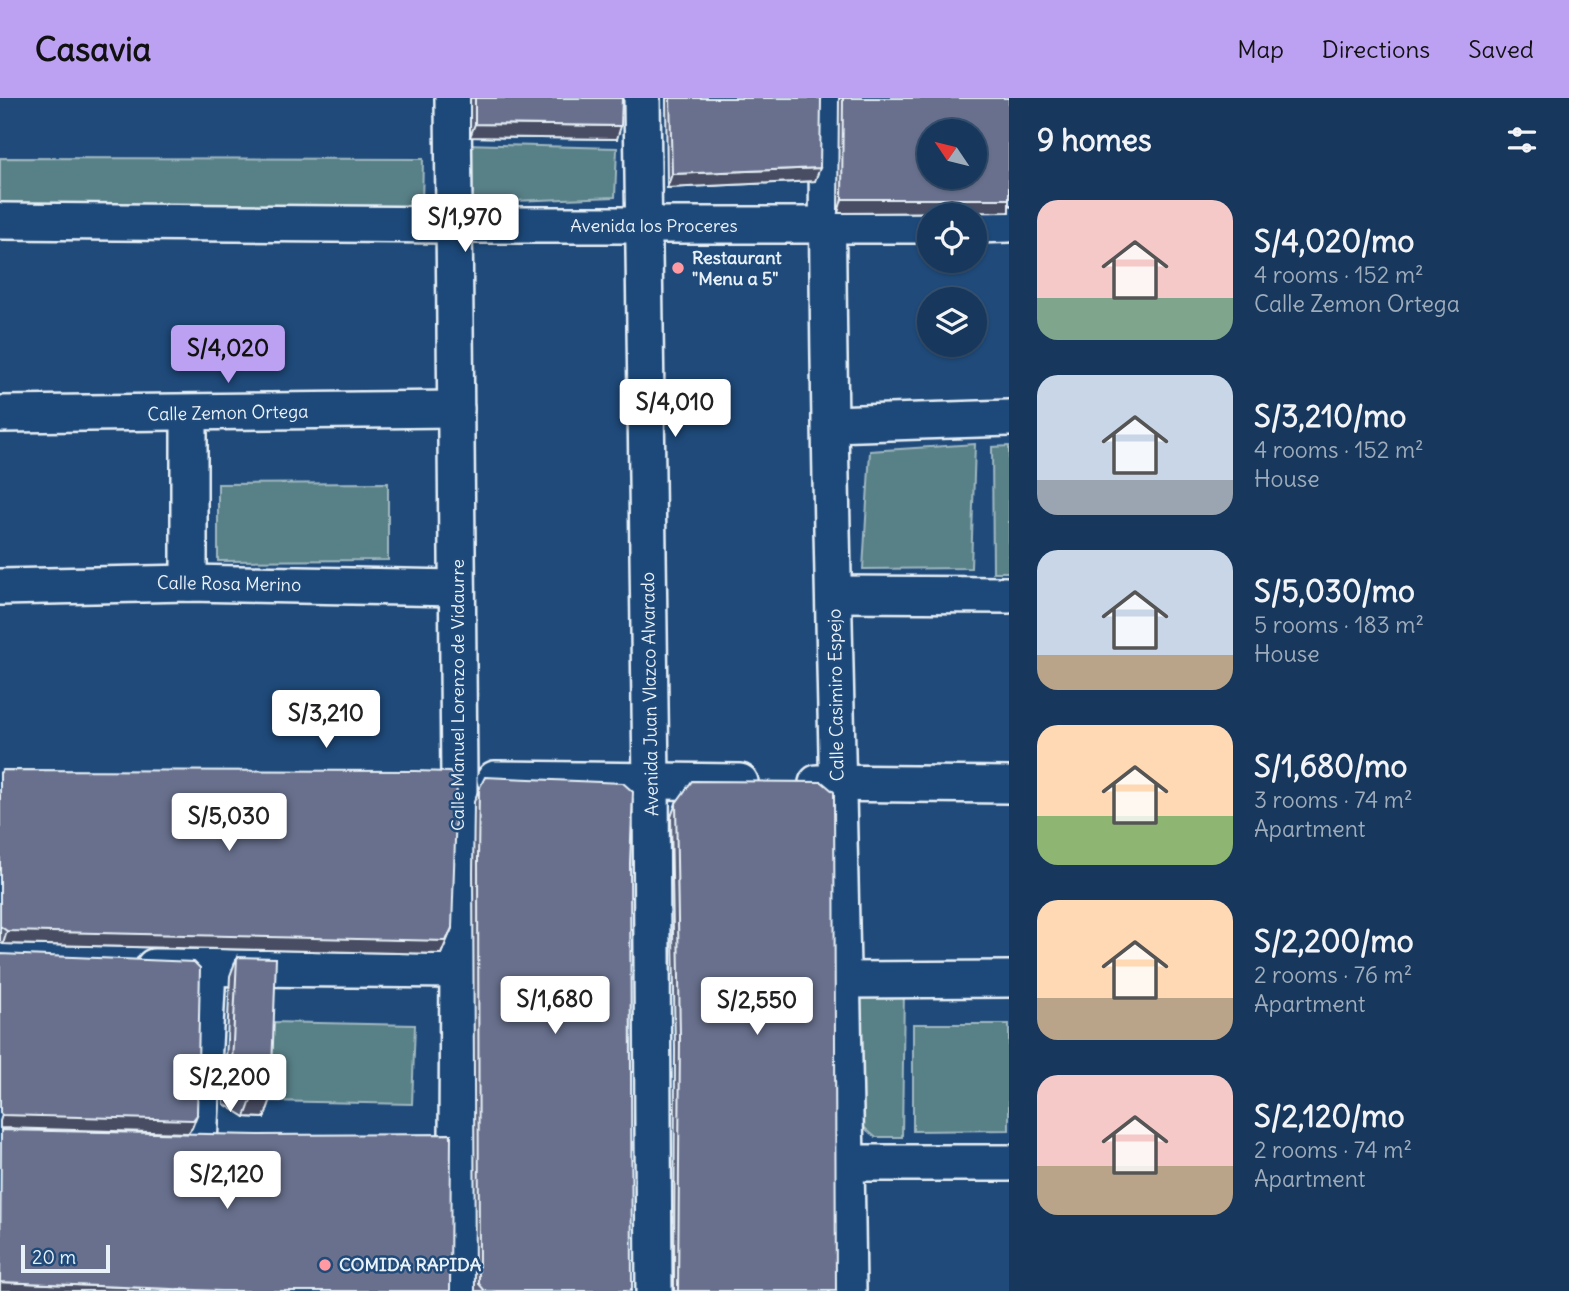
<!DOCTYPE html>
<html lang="en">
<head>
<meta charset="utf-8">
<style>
	body { margin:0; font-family:Delius,sans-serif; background:#203f62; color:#f1f3f6; height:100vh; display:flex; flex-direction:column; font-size:26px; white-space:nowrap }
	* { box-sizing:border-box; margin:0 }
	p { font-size:23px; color:#9eacbb }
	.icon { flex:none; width:38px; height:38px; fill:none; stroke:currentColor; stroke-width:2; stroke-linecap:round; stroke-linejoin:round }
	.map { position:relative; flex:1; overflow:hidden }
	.drawer { display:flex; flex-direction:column; background:#17385c; width:560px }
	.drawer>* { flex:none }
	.needle { width:46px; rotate:305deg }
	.tools { position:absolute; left:917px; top:21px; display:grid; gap:14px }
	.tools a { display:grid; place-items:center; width:70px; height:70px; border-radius:50%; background:#17385c; box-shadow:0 2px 5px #0004,0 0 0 2px #365272; font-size:35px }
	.scale { position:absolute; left:21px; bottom:18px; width:89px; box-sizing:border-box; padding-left:7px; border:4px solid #e8f1f8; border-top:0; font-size:19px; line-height:24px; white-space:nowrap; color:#e8f1f8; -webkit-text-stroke:5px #1f4a7a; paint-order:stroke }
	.price { position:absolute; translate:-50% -60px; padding:0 16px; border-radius:7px; background:#fff; color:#222; font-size:23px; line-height:46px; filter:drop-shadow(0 2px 4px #0008) }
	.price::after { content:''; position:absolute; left:50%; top:42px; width:21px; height:16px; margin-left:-10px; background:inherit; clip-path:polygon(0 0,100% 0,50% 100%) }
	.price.current { background:#bca0f2; color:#111 }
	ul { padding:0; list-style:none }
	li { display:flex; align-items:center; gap:21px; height:175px; padding:0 28px }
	li span { display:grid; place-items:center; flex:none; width:196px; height:140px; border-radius:21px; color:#555 }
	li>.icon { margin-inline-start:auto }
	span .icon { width:84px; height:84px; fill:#fffc; stroke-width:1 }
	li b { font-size:30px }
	h2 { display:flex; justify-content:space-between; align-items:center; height:84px; padding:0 28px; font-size:30px }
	header { display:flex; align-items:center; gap:42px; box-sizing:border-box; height:98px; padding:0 35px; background:#bca0f2; color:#111 }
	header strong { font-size:33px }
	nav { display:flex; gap:38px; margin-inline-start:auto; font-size:24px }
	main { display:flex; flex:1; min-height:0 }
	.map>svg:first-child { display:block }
</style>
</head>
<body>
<header>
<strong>Casavia</strong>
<nav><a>Map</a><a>Directions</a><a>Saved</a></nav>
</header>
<main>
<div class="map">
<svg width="1009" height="1193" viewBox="0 0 1009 1193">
	<rect width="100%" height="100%" fill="#1f4a7a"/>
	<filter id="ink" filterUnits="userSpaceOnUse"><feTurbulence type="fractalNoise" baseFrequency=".0143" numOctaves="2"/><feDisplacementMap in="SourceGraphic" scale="14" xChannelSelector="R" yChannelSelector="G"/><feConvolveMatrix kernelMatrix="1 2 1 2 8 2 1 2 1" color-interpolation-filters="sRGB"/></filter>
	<g filter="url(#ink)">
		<g fill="#588087" stroke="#a0b8c0" stroke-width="2">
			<polygon points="464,46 617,50 615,99 464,105"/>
			<polygon points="0,60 423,61 422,108 0,107"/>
			<polygon points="975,346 971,470 863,471 870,353"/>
			<polygon points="1009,348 1009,474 993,474 992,349"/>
			<polygon points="388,385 388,462 218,463 218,386"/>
			<polygon points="904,889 902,1039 875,1039 853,1020 857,899"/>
			<polygon points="270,924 415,927 412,1006 268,1003"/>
			<polygon points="913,926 1009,926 1009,1032 913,1033"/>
		</g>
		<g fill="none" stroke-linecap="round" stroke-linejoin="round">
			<g stroke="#e8f1f8" stroke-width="40">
				<g id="minor">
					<polyline points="453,0 459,680 457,1045 462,1193"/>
					<polyline points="642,0 651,683 654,1193"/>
					<path d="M827,0c0,398 16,795 21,1193"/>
					<polyline points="0,123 454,127 929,127"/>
					<polyline points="975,127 1009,126"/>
					<polyline points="0,316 456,311"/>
					<polyline points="831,326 1009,320"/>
					<polyline points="189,485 189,316"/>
					<polyline points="0,489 189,485 457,490"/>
					<polyline points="834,496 1009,497"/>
					<polyline points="495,681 740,684"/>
					<polyline points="817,685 1009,687"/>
					<polyline points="154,869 458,872"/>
					<polyline points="844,882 1009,881"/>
					<polyline points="199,1045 208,871"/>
					<polyline points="846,1065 1009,1065"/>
				</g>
			</g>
			<use href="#minor" stroke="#1f4a7a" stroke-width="35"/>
		</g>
		<g fill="#596079" stroke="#e8f1f8" stroke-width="2">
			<polygon points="470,0 622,0 617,41 470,39"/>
			<polygon points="666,0 821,0 815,83 667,90"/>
			<polygon points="839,0 1009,0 1009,114 838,115"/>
			<polygon points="0,675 452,830 441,856 3,846 0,844"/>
			<polygon points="479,691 630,765 631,1193 475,1193 473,774 474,704"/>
			<polygon points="676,705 836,1193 674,1193 675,951 671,719"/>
			<polygon points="237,859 271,1001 264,1020 245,1019 224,1006 230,878"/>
		</g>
		<g fill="#494e63" stroke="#e8f1f8" stroke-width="2">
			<polygon points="475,26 621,28 617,41 470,39"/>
			<polygon points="820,70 815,83 667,90 672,76"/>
			<polygon points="842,101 1009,101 1009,114 838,115"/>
			<polygon points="452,830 441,856 3,846 7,833"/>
			<polygon points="252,1000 271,1001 264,1020 245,1019"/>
			<polygon points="2,1017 197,1017 192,1030 188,1035 0,1030 0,1023"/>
			<polygon points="0,1184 221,1193 0,1193"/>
		</g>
		<g fill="#68708d" stroke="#e8f1f8" stroke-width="2" fill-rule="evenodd">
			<polygon points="475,0 622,0 621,28 475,26"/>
			<polygon points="670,0 821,0 820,70 672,76"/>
			<path d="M843,0h166v101h-167zM929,33h46v46h-46z"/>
			<polygon points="3,672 415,673 450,674 457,682 452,830 446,843 7,833 0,828 0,675"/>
			<polygon points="485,679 623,685 633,694 630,765 632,1191 630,1193 485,1193 479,1186 478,761 479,691"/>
			<polygon points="692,683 822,684 834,694 836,1193 678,1193 680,938 676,705"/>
			<polygon points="0,856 194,864 200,870 197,1017 193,1022 2,1017 0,1015"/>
			<polygon points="237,859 276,860 271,1001 252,1000 231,987"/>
			<polygon points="1,1032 258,1037 451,1036 450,1193 221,1193 0,1184"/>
		</g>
	</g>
	<g fill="#ff9aa2" stroke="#1f4a7a" stroke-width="2.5">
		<circle cx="678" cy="170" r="7"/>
		<circle cx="325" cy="1167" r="7"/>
	</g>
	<g text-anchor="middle" stroke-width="5" stroke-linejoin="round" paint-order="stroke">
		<g font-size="18" fill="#e8f1f8" stroke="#1f4a7a">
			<text x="654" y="134">Avenida los Proceres</text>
			<text transform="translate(228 315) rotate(-1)" y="6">Calle Zemon Ortega</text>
			<text transform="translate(229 486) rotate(1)" y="6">Calle Rosa Merino</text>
			<text transform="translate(650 596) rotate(-91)" y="6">Avenida Juan Vlazco Alvarado</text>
			<text transform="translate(458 597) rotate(-90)" y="6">Calle Manuel Lorenzo de Vidaurre</text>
			<text transform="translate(836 597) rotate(-91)" y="6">Calle Casimiro Espejo</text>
		</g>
		<g font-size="18" font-weight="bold" fill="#e8f1f8" stroke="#1f4a7a" text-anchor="start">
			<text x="692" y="166">Restaurant<tspan x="692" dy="21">"Menu a 5"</tspan></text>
			<text x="339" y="1173">COMIDA RAPIDA</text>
		</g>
	</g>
</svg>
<div class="tools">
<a><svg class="needle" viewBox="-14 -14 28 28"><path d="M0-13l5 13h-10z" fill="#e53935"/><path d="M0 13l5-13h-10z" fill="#9eacbb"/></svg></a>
<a><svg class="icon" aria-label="locate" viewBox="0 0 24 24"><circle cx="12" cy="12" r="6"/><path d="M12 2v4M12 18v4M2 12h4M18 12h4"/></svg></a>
<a><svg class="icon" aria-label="layers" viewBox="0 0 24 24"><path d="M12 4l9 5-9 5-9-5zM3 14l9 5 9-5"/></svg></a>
</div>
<div class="scale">20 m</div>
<b class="price" style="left:465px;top:156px">S/1,970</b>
<b class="price current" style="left:228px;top:287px">S/4,020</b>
<b class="price" style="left:675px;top:341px">S/4,010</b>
<b class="price" style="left:326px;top:652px">S/3,210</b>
<b class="price" style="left:229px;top:755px">S/5,030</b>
<b class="price" style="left:555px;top:938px">S/1,680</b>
<b class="price" style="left:757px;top:939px">S/2,550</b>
<b class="price" style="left:230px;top:1016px">S/2,200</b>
<b class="price" style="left:227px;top:1113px">S/2,120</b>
</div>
<section class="drawer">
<h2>9 homes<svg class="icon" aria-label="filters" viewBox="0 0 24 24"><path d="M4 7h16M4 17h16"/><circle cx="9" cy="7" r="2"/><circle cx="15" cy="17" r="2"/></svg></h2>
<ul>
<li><span style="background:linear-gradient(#f6c9c9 70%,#7fa58c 0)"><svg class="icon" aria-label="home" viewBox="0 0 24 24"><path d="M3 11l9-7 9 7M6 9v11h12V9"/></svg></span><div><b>S/4,020/mo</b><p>4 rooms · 152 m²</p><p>Calle Zemon Ortega</p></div></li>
<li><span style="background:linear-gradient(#c9d6e8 75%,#9aa5b1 0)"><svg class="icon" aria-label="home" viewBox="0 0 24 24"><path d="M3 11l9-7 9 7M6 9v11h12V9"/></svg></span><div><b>S/3,210/mo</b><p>4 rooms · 152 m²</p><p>House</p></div></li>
<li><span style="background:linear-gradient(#c9d6e8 75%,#b9a48a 0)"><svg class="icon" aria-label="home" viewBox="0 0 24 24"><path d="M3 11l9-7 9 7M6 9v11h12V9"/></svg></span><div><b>S/5,030/mo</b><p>5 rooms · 183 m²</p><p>House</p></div></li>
<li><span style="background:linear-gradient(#ffd9b3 65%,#8fb573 0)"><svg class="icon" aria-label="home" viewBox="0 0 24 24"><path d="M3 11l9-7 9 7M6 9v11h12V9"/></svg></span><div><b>S/1,680/mo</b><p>3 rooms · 74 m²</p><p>Apartment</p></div></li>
<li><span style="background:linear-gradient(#ffd9b3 70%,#b9a48a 0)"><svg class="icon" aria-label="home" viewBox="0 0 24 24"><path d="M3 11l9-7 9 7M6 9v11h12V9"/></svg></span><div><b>S/2,200/mo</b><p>2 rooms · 76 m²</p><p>Apartment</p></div></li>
<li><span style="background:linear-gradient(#f6c9c9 65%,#b9a48a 0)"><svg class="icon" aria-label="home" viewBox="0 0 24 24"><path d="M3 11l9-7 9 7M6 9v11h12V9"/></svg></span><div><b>S/2,120/mo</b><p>2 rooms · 74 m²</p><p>Apartment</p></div></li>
</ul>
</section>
</main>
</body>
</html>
